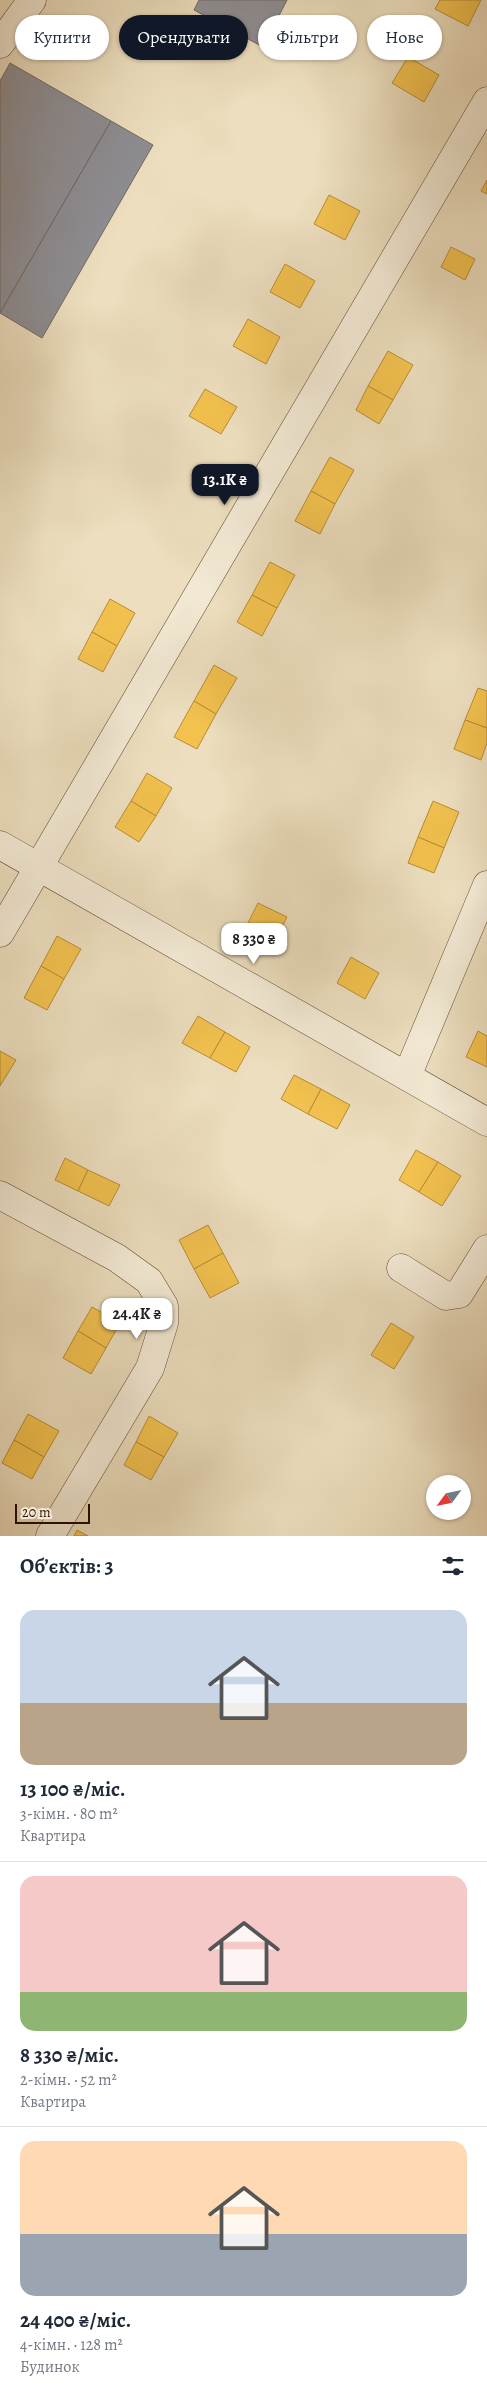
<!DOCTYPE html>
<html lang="uk">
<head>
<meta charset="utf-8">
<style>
	body { margin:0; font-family:Alegreya,serif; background:#f2f2f3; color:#1f2937; height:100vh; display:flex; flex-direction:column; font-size:19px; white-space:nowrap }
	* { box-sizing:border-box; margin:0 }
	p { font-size:16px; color:#747a83 }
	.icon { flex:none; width:28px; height:28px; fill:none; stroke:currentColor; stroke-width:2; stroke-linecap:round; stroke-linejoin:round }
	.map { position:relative; height:1536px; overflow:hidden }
	.drawer { display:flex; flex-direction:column; background:#fff; flex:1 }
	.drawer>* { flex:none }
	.guide { position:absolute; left:15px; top:15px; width:458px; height:45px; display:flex; gap:10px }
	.needle { width:32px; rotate:237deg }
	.buttons { position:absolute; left:426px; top:1475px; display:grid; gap:10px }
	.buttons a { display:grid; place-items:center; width:45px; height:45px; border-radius:50%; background:#fff; box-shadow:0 1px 4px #0004; font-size:25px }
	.scale { position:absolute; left:15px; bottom:12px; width:75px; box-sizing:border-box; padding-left:5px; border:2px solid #301200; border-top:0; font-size:14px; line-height:18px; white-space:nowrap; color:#301200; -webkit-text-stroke:4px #f3ead5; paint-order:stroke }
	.price { position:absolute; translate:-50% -42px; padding:0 11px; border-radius:10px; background:#fff; color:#222; font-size:16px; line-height:32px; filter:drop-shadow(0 1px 2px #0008) }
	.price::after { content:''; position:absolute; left:50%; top:30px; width:15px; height:11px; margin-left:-8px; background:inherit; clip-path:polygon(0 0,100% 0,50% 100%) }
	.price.active { background:#111827; color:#fff }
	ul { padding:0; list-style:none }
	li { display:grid; align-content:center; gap:10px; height:265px; padding:0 20px }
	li+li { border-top:1px solid #e0e1e3 }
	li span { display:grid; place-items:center; height:155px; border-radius:15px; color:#555 }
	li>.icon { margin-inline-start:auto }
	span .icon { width:90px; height:90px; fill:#fffc; stroke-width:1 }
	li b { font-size:21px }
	h2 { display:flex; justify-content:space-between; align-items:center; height:60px; padding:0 20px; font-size:21px }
	.chip { padding:0 18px; border-radius:22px; background:#fff; box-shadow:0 1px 4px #0004; font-size:18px; line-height:45px }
	.chip.active { background:#111827; color:#fff }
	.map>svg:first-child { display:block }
</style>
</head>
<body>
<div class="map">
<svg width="487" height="1536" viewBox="0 0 487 1536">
	<rect width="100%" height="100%" fill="#ecdebe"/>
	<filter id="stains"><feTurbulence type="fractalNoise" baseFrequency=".004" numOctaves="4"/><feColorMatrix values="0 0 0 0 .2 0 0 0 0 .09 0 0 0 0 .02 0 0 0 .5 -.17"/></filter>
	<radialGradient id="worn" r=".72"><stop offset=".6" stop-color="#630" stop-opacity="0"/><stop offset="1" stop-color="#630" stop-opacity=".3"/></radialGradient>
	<g fill="#f2c14e" stroke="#b88c37">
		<polygon points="440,0 481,0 468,26 435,9"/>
		<polygon points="408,57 439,75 424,102 392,83"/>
		<polygon points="487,180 487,194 481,191"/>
		<polygon points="329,195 360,211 345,240 314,224"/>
		<polygon points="451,247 475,259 465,280 441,267"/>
		<polygon points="285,264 315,281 300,308 270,292"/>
		<polygon points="248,319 280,337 266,364 233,346"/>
		<polygon points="388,351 413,365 393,400 368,386"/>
		<polygon points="368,386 393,400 379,424 356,410"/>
		<polygon points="205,389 237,407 221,434 189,416"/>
		<polygon points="330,457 354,470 335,504 311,491"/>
		<polygon points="311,491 335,504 320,534 295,521"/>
		<polygon points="270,562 295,575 277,608 252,595"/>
		<polygon points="252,595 277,608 262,636 237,622"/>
		<polygon points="110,599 135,613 117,646 92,632"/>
		<polygon points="92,632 117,646 103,672 78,659"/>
		<polygon points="214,665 237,678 216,714 194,701"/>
		<polygon points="478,688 487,691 487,728 465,720"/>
		<polygon points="194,701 216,714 197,749 174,737"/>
		<polygon points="465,720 487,728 487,743 481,760 454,749"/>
		<polygon points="147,773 172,788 156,816 131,801"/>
		<polygon points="131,801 156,816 139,842 115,827"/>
		<polygon points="433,801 459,812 444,848 418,837"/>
		<polygon points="418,837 444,848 434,873 408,863"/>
		<polygon points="258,903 287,917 274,943 245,929"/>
		<polygon points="57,936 81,949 64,979 41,966"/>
		<polygon points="351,957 379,973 365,999 337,983"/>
		<polygon points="41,966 64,979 47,1010 24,998"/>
		<polygon points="198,1016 225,1032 210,1058 182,1043"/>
		<polygon points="478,1031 487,1036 487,1067 466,1057"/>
		<polygon points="225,1032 250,1047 236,1072 210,1058"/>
		<polygon points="0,1051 16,1060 0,1086"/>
		<polygon points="294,1075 321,1089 308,1114 281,1099"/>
		<polygon points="321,1089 350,1105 337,1129 308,1114"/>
		<polygon points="416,1150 438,1162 419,1192 399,1180"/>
		<polygon points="65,1158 88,1170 78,1191 55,1180"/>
		<polygon points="438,1162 461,1176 442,1206 419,1192"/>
		<polygon points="88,1170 120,1185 109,1206 78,1191"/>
		<polygon points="208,1225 223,1253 194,1269 179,1240"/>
		<polygon points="223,1253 239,1283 210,1298 194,1269"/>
		<polygon points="92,1307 120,1323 106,1348 78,1331"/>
		<polygon points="391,1323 414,1337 394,1369 371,1355"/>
		<polygon points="78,1331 106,1348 91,1374 63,1358"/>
		<polygon points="28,1414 59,1431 44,1457 14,1440"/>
		<polygon points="149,1416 178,1433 164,1457 136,1442"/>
		<polygon points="14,1440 44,1457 32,1479 2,1463"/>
		<polygon points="136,1442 164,1457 151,1480 124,1465"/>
		<polygon points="77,1530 88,1536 74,1536"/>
	</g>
	<g fill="#8d8d92" stroke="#716866">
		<polygon points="199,0 287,0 263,47 194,10"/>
		<polygon points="10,63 111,121 0,313 0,81"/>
		<polygon points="111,121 153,145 42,338 0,313"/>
	</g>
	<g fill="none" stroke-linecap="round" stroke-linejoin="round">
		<g stroke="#5f4530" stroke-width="29">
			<g id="minor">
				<polyline points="0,44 32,0"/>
				<polyline points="0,845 487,1122"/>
				<polyline points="0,933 487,101"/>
				<polyline points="407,1076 487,885"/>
				<polyline points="0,1195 117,1258 149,1281 164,1306 164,1323 150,1368 50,1536"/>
				<polyline points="401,1268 446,1296 459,1294 487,1249"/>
			</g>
		</g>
		<use href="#minor" stroke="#f3ead5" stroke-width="28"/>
	</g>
	<rect width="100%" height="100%" filter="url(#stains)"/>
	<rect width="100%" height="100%" fill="url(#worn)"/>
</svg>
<div class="buttons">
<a><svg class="needle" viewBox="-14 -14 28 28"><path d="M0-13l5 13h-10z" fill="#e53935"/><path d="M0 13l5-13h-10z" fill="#747a83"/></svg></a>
</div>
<div class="scale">20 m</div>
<b class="price active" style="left:225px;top:506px">13.1K ₴</b>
<b class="price" style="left:254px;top:965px">8 330 ₴</b>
<b class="price" style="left:137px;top:1340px">24.4K ₴</b>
<div class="guide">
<a class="chip">Купити</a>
<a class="chip active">Орендувати</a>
<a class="chip">Фільтри</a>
<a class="chip">Нове</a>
</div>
</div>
<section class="drawer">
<h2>Об’єктів: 3<svg class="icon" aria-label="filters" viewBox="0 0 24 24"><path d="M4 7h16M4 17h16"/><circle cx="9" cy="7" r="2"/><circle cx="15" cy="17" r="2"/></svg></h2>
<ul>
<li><span style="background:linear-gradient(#c9d6e8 60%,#b9a48a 0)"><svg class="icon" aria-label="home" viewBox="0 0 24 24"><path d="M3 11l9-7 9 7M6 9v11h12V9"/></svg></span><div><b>13 100 ₴/міс.</b><p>3-кімн. · 80 m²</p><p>Квартира</p></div></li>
<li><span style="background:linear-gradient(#f6c9c9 75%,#8fb573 0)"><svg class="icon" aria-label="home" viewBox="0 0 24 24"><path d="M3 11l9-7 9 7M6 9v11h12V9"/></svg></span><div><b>8 330 ₴/міс.</b><p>2-кімн. · 52 m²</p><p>Квартира</p></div></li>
<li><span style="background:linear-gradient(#ffd9b3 60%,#9aa5b1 0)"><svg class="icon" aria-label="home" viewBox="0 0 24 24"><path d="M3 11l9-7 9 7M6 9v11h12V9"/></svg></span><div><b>24 400 ₴/міс.</b><p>4-кімн. · 128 m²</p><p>Будинок</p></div></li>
</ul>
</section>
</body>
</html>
